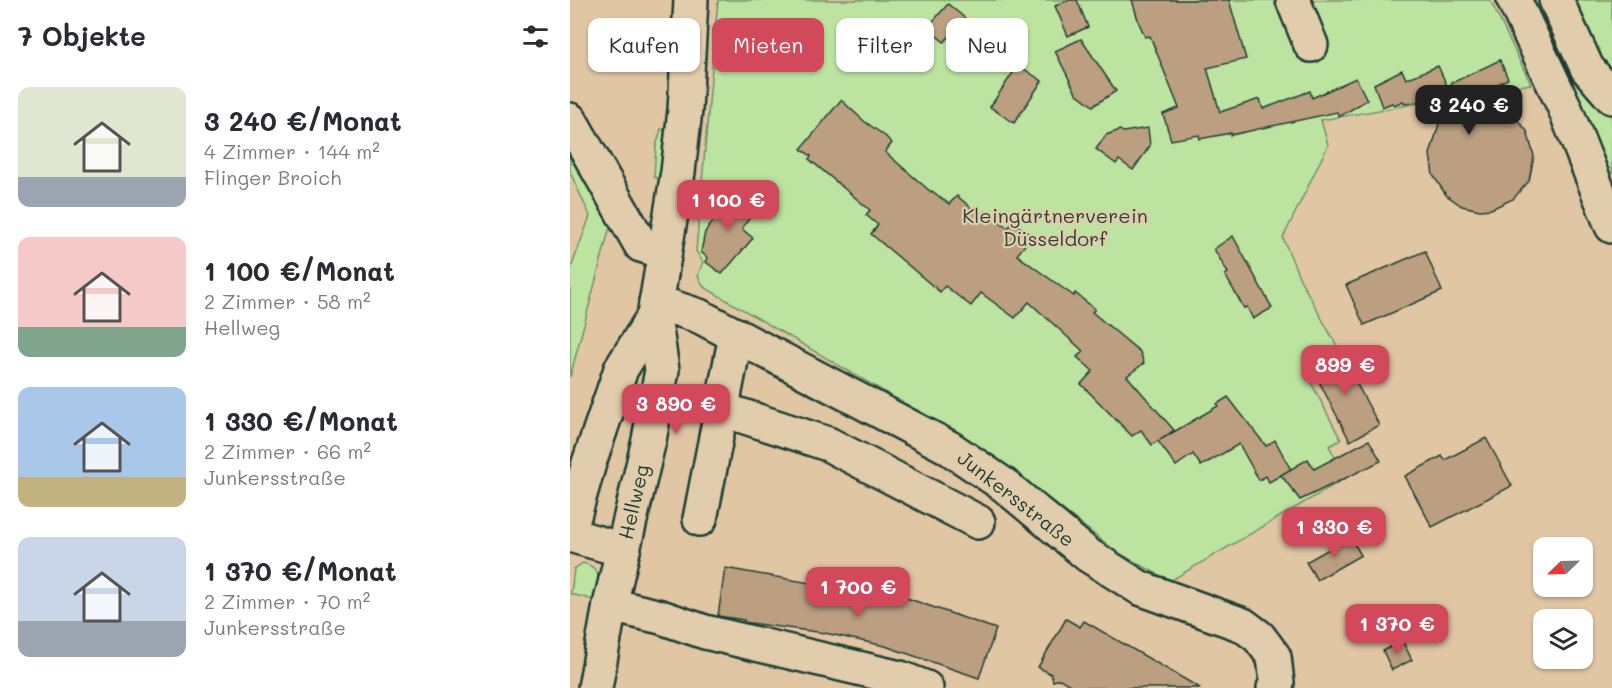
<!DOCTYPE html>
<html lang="de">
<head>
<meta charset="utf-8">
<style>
	body { margin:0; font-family:Mali,sans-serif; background:#f7f7f7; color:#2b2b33; height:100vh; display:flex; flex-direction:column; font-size:22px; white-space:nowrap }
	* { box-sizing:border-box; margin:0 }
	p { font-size:20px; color:#7c7c81 }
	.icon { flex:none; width:33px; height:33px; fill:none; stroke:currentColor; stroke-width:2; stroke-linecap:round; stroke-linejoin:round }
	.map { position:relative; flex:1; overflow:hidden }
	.side { display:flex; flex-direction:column; background:#fff; width:570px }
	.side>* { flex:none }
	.hud { position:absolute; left:18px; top:18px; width:570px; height:54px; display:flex; gap:12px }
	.needle { width:39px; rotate:247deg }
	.buttons { position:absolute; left:963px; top:537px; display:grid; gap:12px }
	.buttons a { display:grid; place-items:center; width:60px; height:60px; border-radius:12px; background:#fff; box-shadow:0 2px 4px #0004; font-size:30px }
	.price { position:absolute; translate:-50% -51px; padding:0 14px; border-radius:12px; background:#d1495b; color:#fff; font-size:20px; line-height:39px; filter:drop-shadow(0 2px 3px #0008) }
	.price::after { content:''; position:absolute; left:50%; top:36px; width:18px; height:14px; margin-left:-9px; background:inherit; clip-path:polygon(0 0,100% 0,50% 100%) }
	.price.current { background:#222; color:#fff }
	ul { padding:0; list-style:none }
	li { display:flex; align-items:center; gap:18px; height:150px; padding:0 18px }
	li span { display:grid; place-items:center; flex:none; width:168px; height:120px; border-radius:12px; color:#555 }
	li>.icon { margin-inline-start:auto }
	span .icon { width:72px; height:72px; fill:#fffc; stroke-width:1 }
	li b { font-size:26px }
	h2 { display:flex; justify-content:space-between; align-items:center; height:72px; padding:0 18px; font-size:26px }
	.chip { padding:0 21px; border-radius:12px; background:#fff; box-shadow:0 2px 4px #0004; font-size:21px; line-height:54px }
	.chip.current { background:#d1495b; color:#fff }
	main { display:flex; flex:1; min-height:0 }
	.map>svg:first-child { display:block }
</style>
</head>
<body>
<main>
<section class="side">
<h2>7 Objekte<svg class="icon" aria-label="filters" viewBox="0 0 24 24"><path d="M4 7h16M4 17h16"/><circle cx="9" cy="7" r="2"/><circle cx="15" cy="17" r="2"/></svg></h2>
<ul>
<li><span style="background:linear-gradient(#dfe7d0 75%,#9aa5b1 0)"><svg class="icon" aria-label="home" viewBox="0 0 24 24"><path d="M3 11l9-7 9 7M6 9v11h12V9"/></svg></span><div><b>3 240 €/Monat</b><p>4 Zimmer · 144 m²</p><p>Flinger Broich</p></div></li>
<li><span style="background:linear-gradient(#f6c9c9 75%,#7fa58c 0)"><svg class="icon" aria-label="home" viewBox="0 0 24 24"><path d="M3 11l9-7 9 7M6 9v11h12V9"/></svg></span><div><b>1 100 €/Monat</b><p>2 Zimmer · 58 m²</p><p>Hellweg</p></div></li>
<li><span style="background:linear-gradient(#a9c7e8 75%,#c2b280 0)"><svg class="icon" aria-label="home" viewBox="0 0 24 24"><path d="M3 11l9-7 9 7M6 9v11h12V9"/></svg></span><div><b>1 330 €/Monat</b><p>2 Zimmer · 66 m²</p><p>Junkersstraße</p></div></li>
<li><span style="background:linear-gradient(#c9d6e8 70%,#9aa5b1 0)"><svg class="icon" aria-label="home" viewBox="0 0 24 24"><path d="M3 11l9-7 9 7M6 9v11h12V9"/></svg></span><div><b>1 370 €/Monat</b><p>2 Zimmer · 70 m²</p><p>Junkersstraße</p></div></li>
</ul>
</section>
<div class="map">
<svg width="1042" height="688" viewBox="0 0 1042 688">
	<rect width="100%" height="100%" fill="#e1c6a4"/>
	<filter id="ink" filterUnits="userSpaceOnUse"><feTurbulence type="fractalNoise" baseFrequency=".0167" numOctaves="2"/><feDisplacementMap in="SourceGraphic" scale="12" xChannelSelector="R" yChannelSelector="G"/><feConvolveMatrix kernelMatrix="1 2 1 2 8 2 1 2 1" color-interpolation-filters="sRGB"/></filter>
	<g filter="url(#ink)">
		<g fill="#bce4a0" stroke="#6e906a" stroke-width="1.5">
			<polygon points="148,0 920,0 961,84 751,120 758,145 713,238 730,279 769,350 734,369 771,440 759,446 776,478 600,581 547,552 420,453 134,287 128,276 133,262 126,251"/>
			<polygon points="960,0 1042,0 1042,189"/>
			<polygon points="91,129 96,131 93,160 88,178 84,177 86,147"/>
			<polygon points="0,141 41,223 0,377 0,271 20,216 0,172"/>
			<path d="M13,563c20,4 17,22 15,38l-27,-7 3,-25z"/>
		</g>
		<g fill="#bb9f80" stroke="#1f3d34" stroke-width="1.5">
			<polygon points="499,0 507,0 518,27 498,36 485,6"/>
			<polygon points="562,0 659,0 676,59 637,68 650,112 690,99 693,109 740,91 742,98 786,78 797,100 769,117 767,112 661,135 661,133 630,139 629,135 601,140 593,114 609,108 580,36 575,37 569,23"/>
			<polygon points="378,4 396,19 374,42 357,28"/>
			<polygon points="511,39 546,91 523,106 506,93 485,51"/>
			<polygon points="930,60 938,79 906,95 945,117 957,131 964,156 959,181 943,199 921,209 910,210 892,206 876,195 863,175 860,154 877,97 835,104 833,101 824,105 822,103 812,107 804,84 832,70 836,79 868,66 879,90 882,81 884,82"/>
			<polygon points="448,65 472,81 444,123 420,107"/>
			<polygon points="271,100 294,121 315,136 322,143 315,152 361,192 362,191 379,204 387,196 411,216 416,211 438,228 443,222 462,236 447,255 494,289 504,296 505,293 525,309 522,312 570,352 574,363 557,376 604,430 590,440 648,406 647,404 658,397 696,446 705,440 721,470 699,482 696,476 689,480 669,444 631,466 623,454 606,466 588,441 582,445 571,430 562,436 511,384 523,371 507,357 513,351 459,302 445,318 411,293 401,306 375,286 370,292 301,234 308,225 296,215 300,210 239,159 241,156 231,149"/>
			<polygon points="578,128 580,146 563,170 549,160 546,164 526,149 536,135 550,130 553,132"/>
			<polygon points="162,184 181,200 176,208 181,211 178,217 179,218 172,229 183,238 152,274 136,262 138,258 131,252 135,232 151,211 146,207"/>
			<polygon points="663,236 702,308 683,319 677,307 674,308 655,275 658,273 644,249"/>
			<polygon points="855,251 872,291 794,325 776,285"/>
			<polygon points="769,351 809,425 780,441 741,366"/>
			<polygon points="916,438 942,486 862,527 835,476 872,456 875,460"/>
			<polygon points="799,440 811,461 730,500 711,475 738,459 744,469"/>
			<polygon points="780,537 791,555 747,580 736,562"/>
			<polygon points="155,568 296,593 299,585 426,629 409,678 315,646 255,633 180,623 174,622 174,620 148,616"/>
			<polygon points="496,619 510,627 514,621 630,688 505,688 490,679 483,681 481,674 468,667"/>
			<polygon points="832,640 842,660 822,670 813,651"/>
		</g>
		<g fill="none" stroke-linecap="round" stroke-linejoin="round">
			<g stroke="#1f3d34" stroke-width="38">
				<g id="minor">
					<polyline points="723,0 741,45"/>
					<polyline points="944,0 994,106 1042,226"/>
					<polyline points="986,0 1017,68 1042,97"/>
					<polyline points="0,120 71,245 94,252"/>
					<polyline points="86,302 129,316 378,447 434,485 518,555 570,588 673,625 689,637 704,657 707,683 704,688"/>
					<polyline points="151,409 258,444 408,522"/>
					<polyline points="130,519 166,335"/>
					<polyline points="40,605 91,617 135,632 330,678 356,688"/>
				</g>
			</g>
			<g stroke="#1f3d34" stroke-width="38">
				<g id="major">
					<polyline points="0,530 19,463 51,369 84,316"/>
					<polyline points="0,535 53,550"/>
					<polyline points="25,688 40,605 79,440 92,370 84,316 108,172 115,110 121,0"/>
				</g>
			</g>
			<use href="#minor" stroke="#e1ccab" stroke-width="33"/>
			<use href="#major" stroke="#e1ccab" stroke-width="33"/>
		</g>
	</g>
	<g text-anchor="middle" stroke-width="4.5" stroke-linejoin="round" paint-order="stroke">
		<g font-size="20" fill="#274539" stroke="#e1ccab">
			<text x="485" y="223">Kleingärtnerverein<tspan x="485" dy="23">Düsseldorf</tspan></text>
		</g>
		<g font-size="20" fill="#1f3d34" stroke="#e1ccab">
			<text transform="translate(446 499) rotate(38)" y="7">Junkersstraße</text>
			<text transform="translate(64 502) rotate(-77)" y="7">Hellweg</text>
		</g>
	</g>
</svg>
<div class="buttons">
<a><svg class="needle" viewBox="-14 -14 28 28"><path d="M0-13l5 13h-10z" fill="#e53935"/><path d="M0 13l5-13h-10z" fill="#7c7c81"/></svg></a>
<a><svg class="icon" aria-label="layers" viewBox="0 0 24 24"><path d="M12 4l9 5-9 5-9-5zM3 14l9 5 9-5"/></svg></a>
</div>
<b class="price current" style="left:899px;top:136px">3 240 €</b>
<b class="price" style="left:158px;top:231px">1 100 €</b>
<b class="price" style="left:775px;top:396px">899 €</b>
<b class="price" style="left:106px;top:435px">3 890 €</b>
<b class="price" style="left:764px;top:558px">1 330 €</b>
<b class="price" style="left:288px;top:618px">1 700 €</b>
<b class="price" style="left:827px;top:655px">1 370 €</b>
<div class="hud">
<a class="chip">Kaufen</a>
<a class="chip current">Mieten</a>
<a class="chip">Filter</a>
<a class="chip">Neu</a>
</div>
</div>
</main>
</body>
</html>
